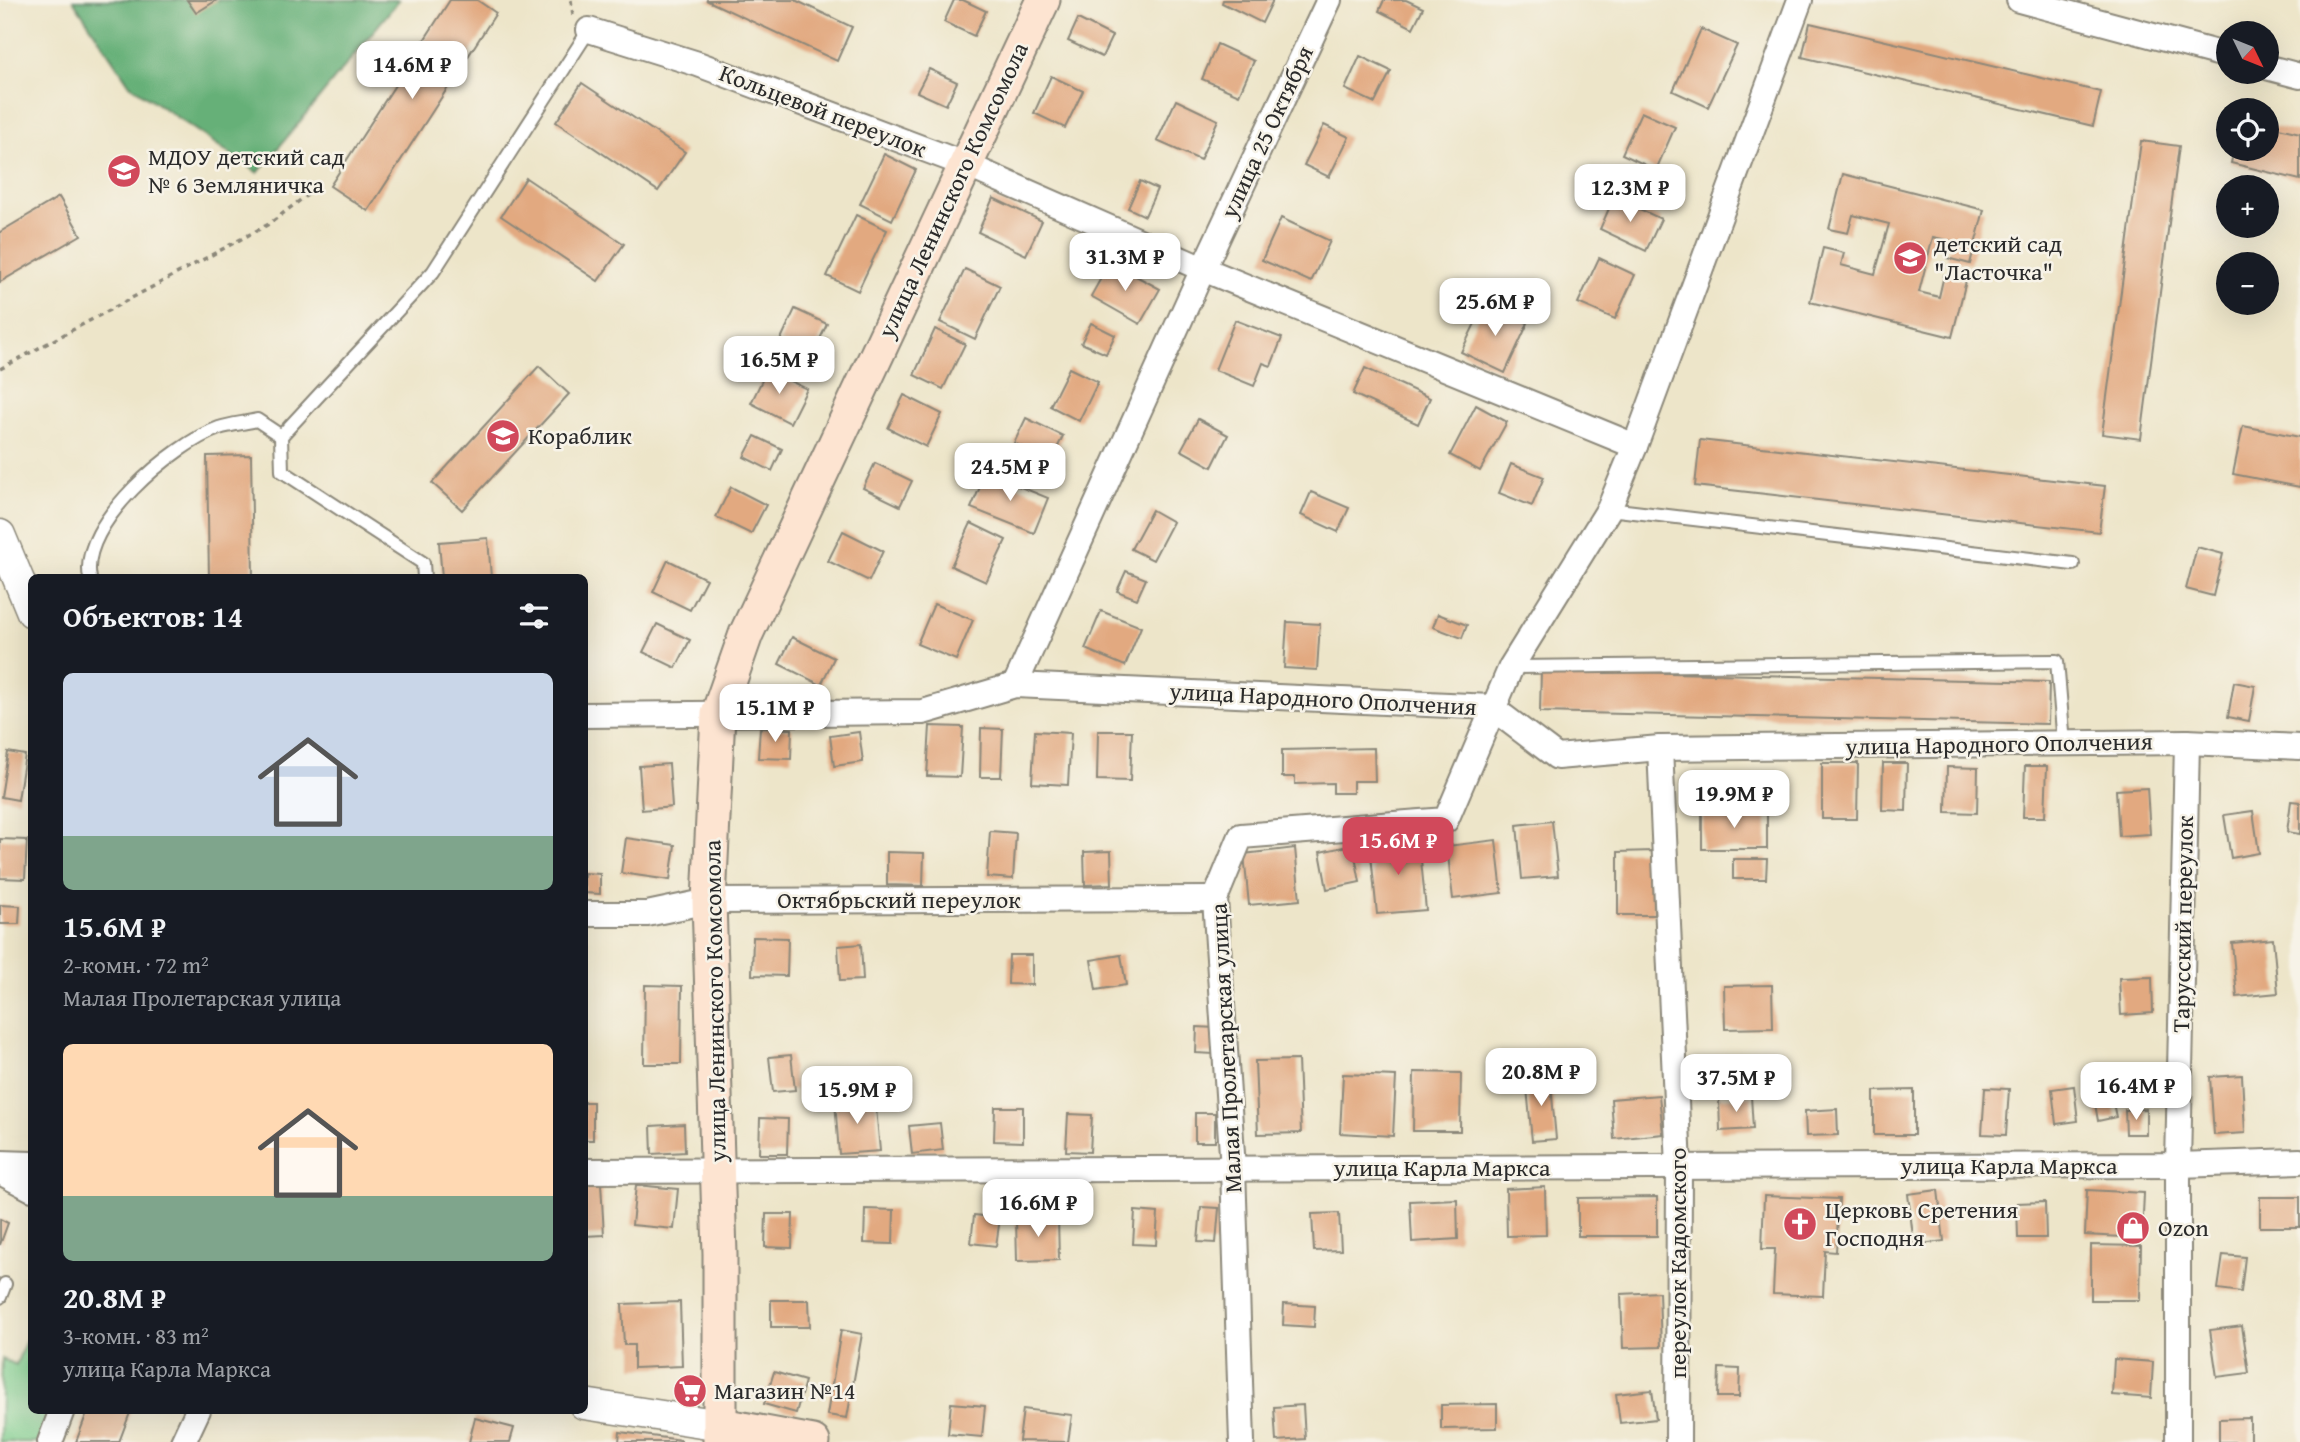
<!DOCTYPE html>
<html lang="ru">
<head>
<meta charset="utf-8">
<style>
	body { margin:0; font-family:"Gentium Book Plus",serif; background:#20242c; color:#f1f3f6; height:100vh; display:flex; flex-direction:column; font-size:26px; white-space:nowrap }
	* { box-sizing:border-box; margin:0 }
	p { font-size:23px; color:#9ea1a6 }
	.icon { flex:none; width:38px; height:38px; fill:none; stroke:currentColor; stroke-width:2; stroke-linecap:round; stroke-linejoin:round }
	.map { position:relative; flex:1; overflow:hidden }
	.sheet { position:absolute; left:28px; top:574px; width:560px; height:840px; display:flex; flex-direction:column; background:#171b24; border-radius:10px; box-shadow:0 7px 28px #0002 }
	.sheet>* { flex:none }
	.needle { width:46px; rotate:133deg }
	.controls { position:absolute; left:2216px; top:21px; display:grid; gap:14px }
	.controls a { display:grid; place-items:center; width:63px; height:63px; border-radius:50%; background:#171b24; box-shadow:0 7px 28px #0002; font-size:35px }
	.price { position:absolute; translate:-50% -60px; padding:0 16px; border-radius:14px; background:#fff; color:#222; font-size:23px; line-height:46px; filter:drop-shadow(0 2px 4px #0008) }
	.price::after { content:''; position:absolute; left:50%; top:42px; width:21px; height:16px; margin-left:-10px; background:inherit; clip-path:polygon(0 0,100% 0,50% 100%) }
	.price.current { background:#d1495b; color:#fff }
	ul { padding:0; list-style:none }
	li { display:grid; align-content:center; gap:14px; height:371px; padding:0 35px }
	li span { display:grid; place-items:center; height:217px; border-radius:10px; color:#555 }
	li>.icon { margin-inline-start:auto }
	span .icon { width:126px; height:126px; fill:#fffc; stroke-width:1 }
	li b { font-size:30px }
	h2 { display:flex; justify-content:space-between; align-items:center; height:84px; padding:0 35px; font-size:30px }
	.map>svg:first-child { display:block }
</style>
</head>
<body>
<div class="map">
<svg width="2300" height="1442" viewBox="0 0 2300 1442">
	<rect width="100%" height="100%" fill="#f7f3e8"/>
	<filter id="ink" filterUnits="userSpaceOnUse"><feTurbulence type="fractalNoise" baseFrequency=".0143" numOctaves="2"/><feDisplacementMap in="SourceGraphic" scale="14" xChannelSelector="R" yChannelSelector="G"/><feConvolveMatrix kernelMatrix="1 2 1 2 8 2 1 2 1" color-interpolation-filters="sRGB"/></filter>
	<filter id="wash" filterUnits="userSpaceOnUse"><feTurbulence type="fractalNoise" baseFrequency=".00686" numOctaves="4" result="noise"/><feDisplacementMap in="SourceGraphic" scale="28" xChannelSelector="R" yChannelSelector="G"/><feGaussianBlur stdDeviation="1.57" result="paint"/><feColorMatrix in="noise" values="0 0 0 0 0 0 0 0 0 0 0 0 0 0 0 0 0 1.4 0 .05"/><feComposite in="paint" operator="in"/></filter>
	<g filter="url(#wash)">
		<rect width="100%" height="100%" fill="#ede5c9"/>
		<polygon fill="#7ecd8d" stroke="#547c5c" stroke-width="2" points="31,1328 32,1410 52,1411 40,1442 0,1442 2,1359 16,1365"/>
		<polygon fill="#66b078" stroke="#486e52" stroke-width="2" points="73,0 399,0 258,173 130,85"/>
		<g id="blocks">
			<g fill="#e2a980">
				<polygon points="187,0 217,0 196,13"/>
				<polygon points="450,0 477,0 496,13 368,211 330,186"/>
				<polygon points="706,0 795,0 852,27 837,61"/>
				<polygon points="954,0 963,0 986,11 974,36 944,22"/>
				<polygon points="1223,0 1273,0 1262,23 1222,3"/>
				<polygon points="1384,0 1406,0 1423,8 1413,28 1379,11"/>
				<polygon points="1078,19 1112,36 1102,57 1068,41"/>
				<polygon points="1810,23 2101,92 2093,126 1802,57"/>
				<polygon points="1701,29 1737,45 1708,107 1673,91"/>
				<polygon points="1217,44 1254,61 1239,95 1202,79"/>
				<polygon points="1360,56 1391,71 1375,103 1345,89"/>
				<polygon points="929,69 957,82 946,105 917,92"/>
				<polygon points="1051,76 1083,91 1065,128 1034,113"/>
				<polygon points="582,83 685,152 658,191 556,122"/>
				<polygon points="1176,100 1218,120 1200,160 1157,141"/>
				<polygon points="1641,112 1675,127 1656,170 1622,154"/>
				<polygon points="1324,125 1349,137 1329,177 1304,165"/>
				<polygon points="2266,125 2300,133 2300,180 2231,163 2234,149 2266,149"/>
				<polygon points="2141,141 2179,146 2141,439 2102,434"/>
				<polygon points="884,154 916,170 892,220 860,204"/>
				<polygon points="1843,174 1984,210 1970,264 1947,258 1951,241 1933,237 1919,292 1939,297 1944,275 1966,281 1952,337 1810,302 1823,248 1844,253 1841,265 1875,274 1889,224 1853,215 1848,233 1829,229"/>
				<polygon points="526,178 624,244 598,281 501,216"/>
				<polygon points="1140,181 1157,189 1145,216 1128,208"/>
				<polygon points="59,197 81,235 0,282 0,232"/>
				<polygon points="1614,197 1661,219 1646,251 1600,229"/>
				<polygon points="993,198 1042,221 1026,255 978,232"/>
				<polygon points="856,215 887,230 858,291 827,276"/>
				<polygon points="1281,218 1330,241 1311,282 1262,260"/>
				<polygon points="1599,258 1635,275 1615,319 1578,303"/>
				<polygon points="1110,262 1160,289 1140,324 1091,296"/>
				<polygon points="965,269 1000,286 975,339 940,322"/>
				<polygon points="1485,303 1528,323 1505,373 1461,352"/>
				<polygon points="795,309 827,324 812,356 780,341"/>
				<polygon points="1235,320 1282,338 1271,366 1263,363 1254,386 1215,370"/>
				<polygon points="1091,323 1115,335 1106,354 1081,343"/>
				<polygon points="935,329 965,344 943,389 914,375"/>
				<polygon points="539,366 569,394 462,510 432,483"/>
				<polygon points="1069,368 1098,382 1079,421 1050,406"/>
				<polygon points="1365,368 1430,398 1418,424 1353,394"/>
				<polygon points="767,370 807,389 790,423 751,403"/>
				<polygon points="904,395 942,414 926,447 888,428"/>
				<polygon points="1476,405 1507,422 1480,471 1450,455"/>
				<polygon points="1026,418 1063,436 1051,461 1014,443"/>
				<polygon points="1198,419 1228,435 1212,467 1181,450"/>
				<polygon points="2243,426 2300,437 2300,487 2233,474"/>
				<polygon points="755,436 782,449 772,471 744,457"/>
				<polygon points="1700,440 2105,486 2099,532 1695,486"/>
				<polygon points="251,455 253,578 209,578 207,456"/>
				<polygon points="875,463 912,481 900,506 863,488"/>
				<polygon points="1511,464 1544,477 1532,506 1499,493"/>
				<polygon points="986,473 1048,498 1034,533 971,508"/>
				<polygon points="731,487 766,505 751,534 716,517"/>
				<polygon points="1311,492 1349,508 1338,532 1301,515"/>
				<polygon points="1152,510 1173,522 1153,560 1131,549"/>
				<polygon points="971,523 1006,540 986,582 951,566"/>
				<polygon points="843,531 883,551 869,581 828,561"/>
				<polygon points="488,538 491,578 442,578 439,542"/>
				<polygon points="2197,547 2223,554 2213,596 2186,589"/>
				<polygon points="668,560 706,579 690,610 653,592"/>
				<polygon points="1126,571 1146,579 1137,599 1117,591"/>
				<polygon points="934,604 973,620 956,660 917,644"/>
				<polygon points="1101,611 1141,627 1125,666 1085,649"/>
				<polygon points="1438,614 1467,625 1462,638 1433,627"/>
				<polygon points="1287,622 1320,624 1317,670 1284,668"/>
				<polygon points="657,624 690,640 676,668 643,652"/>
				<polygon points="792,637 834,658 821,685 779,664"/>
				<polygon points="1541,670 2049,682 2048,724 1540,712"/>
				<polygon points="2234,682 2255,686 2249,721 2228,717"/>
				<polygon points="930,726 963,727 960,777 927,776"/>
				<polygon points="760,728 792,729 791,759 758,758"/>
				<polygon points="981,728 1003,729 1001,777 980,777"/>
				<polygon points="1035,731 1071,733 1068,785 1032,783"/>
				<polygon points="1098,731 1132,731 1130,781 1097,780"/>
				<polygon points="859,732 863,762 834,766 830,736"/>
				<polygon points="1374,748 1375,781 1353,781 1353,793 1333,793 1333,783 1295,784 1295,777 1282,777 1282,750"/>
				<polygon points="8,752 25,755 18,800 1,797"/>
				<polygon points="1822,763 1858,763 1857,819 1822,819"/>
				<polygon points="1883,763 1907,763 1906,811 1882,810"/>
				<polygon points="669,764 672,807 642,810 639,766"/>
				<polygon points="2025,766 2047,766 2045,817 2023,817"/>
				<polygon points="1947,767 1978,768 1977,813 1946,812"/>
				<polygon points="2147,788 2150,834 2119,836 2116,790"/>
				<polygon points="2291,801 2300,802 2300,834 2287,832"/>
				<polygon points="1702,810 1767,811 1767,849 1702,849"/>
				<polygon points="2253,811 2259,853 2231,858 2224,815"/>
				<polygon points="1552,821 1558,876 1522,879 1517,825"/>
				<polygon points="990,831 1016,833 1013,879 987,877"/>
				<polygon points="626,838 675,845 670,880 621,873"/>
				<polygon points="0,839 27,840 25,879 0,878"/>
				<polygon points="1419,840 1426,910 1377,914 1370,845"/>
				<polygon points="1496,840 1502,893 1453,899 1447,846"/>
				<polygon points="1353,845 1360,882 1327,889 1320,852"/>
				<polygon points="1295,848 1300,900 1249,905 1244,854"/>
				<polygon points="1111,851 1112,884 1085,885 1084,852"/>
				<polygon points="1653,851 1654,915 1618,915 1618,852"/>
				<polygon points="887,852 924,853 923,886 887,885"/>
				<polygon points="1733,859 1767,859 1766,879 1733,879"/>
				<polygon points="584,873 600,874 600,894 584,893"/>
				<polygon points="0,905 20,906 19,924 0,924"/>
				<polygon points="753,937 788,938 787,976 752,975"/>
				<polygon points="2273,939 2278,993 2237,997 2232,943"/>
				<polygon points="584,940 588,940 587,982 584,982"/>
				<polygon points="861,944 863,980 840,981 838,946"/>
				<polygon points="1009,955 1032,955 1032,985 1008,984"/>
				<polygon points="1121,955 1126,985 1096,990 1091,960"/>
				<polygon points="2152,977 2153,1013 2121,1015 2119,978"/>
				<polygon points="645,985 682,986 681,1064 644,1064"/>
				<polygon points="1772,985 1773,1028 1725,1029 1724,986"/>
				<polygon points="1197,1027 1215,1028 1214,1054 1196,1053"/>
				<polygon points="791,1055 795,1090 773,1092 769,1057"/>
				<polygon points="1298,1060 1301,1133 1258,1134 1255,1061"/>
				<polygon points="1414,1072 1461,1073 1460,1131 1413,1131"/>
				<polygon points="1343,1074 1396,1076 1393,1136 1340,1133"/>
				<polygon points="1550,1074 1556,1139 1532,1141 1526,1077"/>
				<polygon points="2242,1075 2245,1133 2214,1135 2210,1077"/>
				<polygon points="2074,1086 2078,1121 2056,1124 2052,1089"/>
				<polygon points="1985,1088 2009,1089 2006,1135 1982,1134"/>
				<polygon points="2110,1089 2116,1117 2098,1121 2093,1092"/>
				<polygon points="1914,1090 1914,1135 1874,1135 1874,1091"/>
				<polygon points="1659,1095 1663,1134 1614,1139 1611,1099"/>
				<polygon points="1751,1096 1753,1129 1720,1131 1719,1098"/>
				<polygon points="875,1097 880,1151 839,1154 835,1101"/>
				<rect x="584" y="1102" width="9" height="38"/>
				<polygon points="995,1107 1023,1107 1023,1142 994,1141"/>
				<polygon points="1837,1109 1838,1135 1806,1136 1805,1111"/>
				<polygon points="2146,1109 2146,1134 2126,1134 2125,1110"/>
				<rect x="1195" y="1113" width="20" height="29"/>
				<polygon points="1068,1114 1092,1115 1090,1152 1066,1151"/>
				<polygon points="760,1118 788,1119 787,1154 759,1154"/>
				<polygon points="940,1123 943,1150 912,1154 909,1126"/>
				<polygon points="684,1124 685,1152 652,1154 651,1126"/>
				<polygon points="601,1183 604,1235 584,1236 584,1184"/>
				<polygon points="636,1185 678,1189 674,1229 632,1225"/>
				<polygon points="1545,1187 1546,1235 1507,1236 1506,1189"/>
				<polygon points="1938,1190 1944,1241 1914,1245 1908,1194"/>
				<polygon points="2087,1190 2144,1193 2142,1238 2085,1235"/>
				<polygon points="1764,1196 1839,1199 1836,1252 1825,1251 1823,1296 1773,1294 1775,1249 1762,1249"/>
				<polygon points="1657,1197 1657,1236 1578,1236 1578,1198"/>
				<rect x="2260" y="1197" width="40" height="30"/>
				<polygon points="1457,1199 1458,1239 1412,1242 1410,1201"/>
				<polygon points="2045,1202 2046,1238 2018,1238 2017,1203"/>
				<polygon points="1201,1207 1219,1208 1216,1243 1198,1242"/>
				<polygon points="865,1209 894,1210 893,1244 864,1243"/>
				<polygon points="1135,1211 1158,1213 1156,1245 1133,1244"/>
				<polygon points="1339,1213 1341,1250 1314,1251 1312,1214"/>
				<polygon points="766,1214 793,1214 792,1248 765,1247"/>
				<polygon points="974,1215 1000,1218 996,1246 971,1243"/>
				<polygon points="1058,1218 1059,1260 1017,1261 1016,1219"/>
				<polygon points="0,1219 8,1223 0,1245"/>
				<polygon points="2091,1245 2141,1246 2140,1300 2091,1300"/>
				<polygon points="2223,1255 2245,1257 2241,1292 2218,1289"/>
				<polygon points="1659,1292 1661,1347 1623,1348 1621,1294"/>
				<polygon points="771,1300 809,1300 810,1327 771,1327"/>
				<polygon points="680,1302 682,1366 634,1368 634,1345 624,1345 622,1304"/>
				<polygon points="1284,1304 1315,1306 1314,1327 1283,1325"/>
				<polygon points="2242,1326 2249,1373 2217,1377 2210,1330"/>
				<polygon points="841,1330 862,1334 847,1418 827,1415"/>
				<polygon points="2114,1359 2153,1362 2151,1398 2112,1395"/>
				<polygon points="1719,1368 1740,1369 1739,1397 1718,1397"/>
				<polygon points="774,1372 805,1381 796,1413 764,1404"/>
				<polygon points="1652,1390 1656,1419 1620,1423 1616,1394"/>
				<polygon points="951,1403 985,1406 982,1437 948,1434"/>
				<polygon points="1497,1404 1497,1428 1441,1429 1441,1405"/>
				<polygon points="1303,1405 1305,1439 1276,1441 1274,1407"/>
				<polygon points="1023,1409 1072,1415 1068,1442 1019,1441"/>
				<polygon points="88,1410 131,1410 119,1442 76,1442"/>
				<polygon points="475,1418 514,1428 510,1442 469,1442"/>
				<polygon points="2250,1418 2250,1442 2219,1442 2219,1419"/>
				<polygon points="620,1432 681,1440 681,1442 619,1442"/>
			</g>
		</g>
	</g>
	<g filter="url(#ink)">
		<use href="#blocks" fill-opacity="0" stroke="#8c887a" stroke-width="2"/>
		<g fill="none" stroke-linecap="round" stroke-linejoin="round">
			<g stroke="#8c887a" stroke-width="16">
				<g id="service">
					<polyline points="1609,509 2073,564"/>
					<path d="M90,578c-12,-54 84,-134 129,-150 12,-4 26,-5 38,-8l24,16"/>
					<polyline points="424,578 423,563 282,471 281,436 433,272 589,30"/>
					<polyline points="1511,667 2057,661 2064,744"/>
					<polyline points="0,1297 5,1284"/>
				</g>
			</g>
			<g stroke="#8c887a" stroke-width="28">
				<g id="minor">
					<polyline points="2019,0 2228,56"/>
					<polyline points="589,30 698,64 964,164 1203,269 1635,446"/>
					<polyline points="2266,67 2300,76"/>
					<polyline points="1015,685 1203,269 1329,0"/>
					<polyline points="584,715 923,712 1015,685 1214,694 1491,707 1557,757 1660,748 2187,742 2300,747"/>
					<polyline points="1660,748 1679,1167 1678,1442"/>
					<polyline points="584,914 647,914 709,901 1215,899"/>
					<polyline points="0,1163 32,1164"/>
					<polyline points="584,1171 2178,1165 2300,1161"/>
					<polyline points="0,1172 32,1189"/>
					<polyline points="50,1442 62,1410"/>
					<polyline points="183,1442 198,1410"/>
					<polyline points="1242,1442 1233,1169 1215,899 1241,836 1446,820 1511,667 1609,509 1635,446 1800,0"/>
					<polyline points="2178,1442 2178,1165 2187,742"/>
				</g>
			</g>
			<g stroke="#8c887a" stroke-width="33">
				<g id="tertiary">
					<polyline points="0,535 32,612"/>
					<polyline points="584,1404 721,1425"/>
				</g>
			</g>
			<g stroke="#8c887a" stroke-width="37">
				<g id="secondary">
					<polyline points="721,1425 813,1442"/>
					<polyline points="720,1442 720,1254 709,901 718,714 746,634 1043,0"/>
				</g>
			</g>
			<g stroke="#8c887a" stroke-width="3.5" stroke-dasharray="5 5" stroke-linecap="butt">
				<polyline points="571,0 573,15"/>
				<polyline points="0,369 269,224 311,192"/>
			</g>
			<use href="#service" stroke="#fff" stroke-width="12"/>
			<use href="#minor" stroke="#fff" stroke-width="24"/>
			<use href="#tertiary" stroke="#fff" stroke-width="30"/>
			<use href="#secondary" stroke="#fde4d1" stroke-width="33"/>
		</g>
	</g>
	<defs>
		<g id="school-disc" transform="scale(1.75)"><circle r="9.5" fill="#d1495b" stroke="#f7f3e8"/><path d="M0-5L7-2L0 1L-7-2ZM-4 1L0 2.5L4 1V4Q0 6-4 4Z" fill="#fff"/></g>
		<g id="church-disc" transform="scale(1.75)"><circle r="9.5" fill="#d1495b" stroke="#f7f3e8"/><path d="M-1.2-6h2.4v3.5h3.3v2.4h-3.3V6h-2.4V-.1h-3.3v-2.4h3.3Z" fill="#fff"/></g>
		<g id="shop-disc" transform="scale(1.75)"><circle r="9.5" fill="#d1495b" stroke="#f7f3e8"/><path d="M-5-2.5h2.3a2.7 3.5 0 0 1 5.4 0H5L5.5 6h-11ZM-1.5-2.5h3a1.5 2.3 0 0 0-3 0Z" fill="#fff"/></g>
		<g id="supermarket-disc" transform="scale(1.75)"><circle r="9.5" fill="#d1495b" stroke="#f7f3e8"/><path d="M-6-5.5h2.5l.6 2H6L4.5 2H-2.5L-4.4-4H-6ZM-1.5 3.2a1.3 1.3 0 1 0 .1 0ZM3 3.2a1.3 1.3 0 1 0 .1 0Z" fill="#fff"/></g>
	</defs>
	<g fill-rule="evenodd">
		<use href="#school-disc" x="124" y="171"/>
		<use href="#school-disc" x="1910" y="258"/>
		<use href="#school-disc" x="503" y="436"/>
		<use href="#church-disc" x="1800" y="1224"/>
		<use href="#shop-disc" x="2133" y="1228"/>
		<use href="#supermarket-disc" x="690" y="1391"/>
	</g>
	<g text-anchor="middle" stroke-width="5" stroke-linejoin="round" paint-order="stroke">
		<g font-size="24" fill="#2b2b2b" stroke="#f7f3e8">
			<text transform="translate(823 111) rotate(21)" y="8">Кольцевой переулок</text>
			<text transform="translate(1267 132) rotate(-65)" y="8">улица 25 Октября</text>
			<text transform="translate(953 190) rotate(-65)" y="8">улица Ленинского Комсомола</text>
			<text transform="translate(1323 699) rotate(3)" y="8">улица Народного Ополчения</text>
			<text transform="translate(1999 744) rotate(-1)" y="8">улица Народного Ополчения</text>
			<text x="899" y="908">Октябрьский переулок</text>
			<text transform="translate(2183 924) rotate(-89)" y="8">Тарусский переулок</text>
			<text transform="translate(715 1001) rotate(-91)" y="8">улица Ленинского Комсомола</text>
			<text transform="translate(1226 1048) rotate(-93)" y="8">Малая Пролетарская улица</text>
			<text x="2009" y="1174">улица Карла Маркса</text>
			<text x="1442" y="1176">улица Карла Маркса</text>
			<text transform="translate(1678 1263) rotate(-90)" y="8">переулок Кадомского</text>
		</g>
		<g font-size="24" fill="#2b2b2b" stroke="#f7f3e8" text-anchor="start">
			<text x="148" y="165">МДОУ детский сад<tspan x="148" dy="28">№ 6 Земляничка</tspan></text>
			<text x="1934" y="252">детский сад<tspan x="1934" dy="28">"Ласточка"</tspan></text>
			<text x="528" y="444">Кораблик</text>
			<text x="1825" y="1218">Церковь Сретения<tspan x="1825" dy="28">Господня</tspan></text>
			<text x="2158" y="1236">Ozon</text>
			<text x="714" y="1399">Магазин №14</text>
		</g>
	</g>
</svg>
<div class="controls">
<a><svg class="needle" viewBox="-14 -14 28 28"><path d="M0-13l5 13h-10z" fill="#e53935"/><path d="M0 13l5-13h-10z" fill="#9ea1a6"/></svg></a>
<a><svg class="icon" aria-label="locate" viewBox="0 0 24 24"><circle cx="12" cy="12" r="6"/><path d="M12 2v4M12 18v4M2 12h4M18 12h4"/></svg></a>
<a>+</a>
<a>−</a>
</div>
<b class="price" style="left:412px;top:101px">14.6M ₽</b>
<b class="price" style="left:1630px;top:224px">12.3M ₽</b>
<b class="price" style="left:1125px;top:293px">31.3M ₽</b>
<b class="price" style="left:1495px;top:338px">25.6M ₽</b>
<b class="price" style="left:779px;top:396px">16.5M ₽</b>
<b class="price" style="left:1010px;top:503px">24.5M ₽</b>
<b class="price" style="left:775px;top:744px">15.1M ₽</b>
<b class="price" style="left:1734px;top:830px">19.9M ₽</b>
<b class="price current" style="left:1398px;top:877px">15.6M ₽</b>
<b class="price" style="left:1541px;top:1108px">20.8M ₽</b>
<b class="price" style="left:1736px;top:1114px">37.5M ₽</b>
<b class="price" style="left:2136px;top:1122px">16.4M ₽</b>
<b class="price" style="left:857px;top:1126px">15.9M ₽</b>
<b class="price" style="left:1038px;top:1239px">16.6M ₽</b>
<section class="sheet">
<h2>Объектов: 14<svg class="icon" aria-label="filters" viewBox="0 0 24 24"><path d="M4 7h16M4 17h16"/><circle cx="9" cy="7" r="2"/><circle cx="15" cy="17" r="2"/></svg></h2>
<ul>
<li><span style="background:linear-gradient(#c9d6e8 75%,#7fa58c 0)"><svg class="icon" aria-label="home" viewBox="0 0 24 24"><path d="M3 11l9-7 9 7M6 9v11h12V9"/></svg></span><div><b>15.6M ₽</b><p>2-комн. · 72 m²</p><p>Малая Пролетарская улица</p></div></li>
<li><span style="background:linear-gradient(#ffd9b3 70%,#7fa58c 0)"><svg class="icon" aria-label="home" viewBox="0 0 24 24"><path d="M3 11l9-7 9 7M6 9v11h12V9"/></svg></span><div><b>20.8M ₽</b><p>3-комн. · 83 m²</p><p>улица Карла Маркса</p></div></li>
</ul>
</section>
</div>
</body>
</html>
